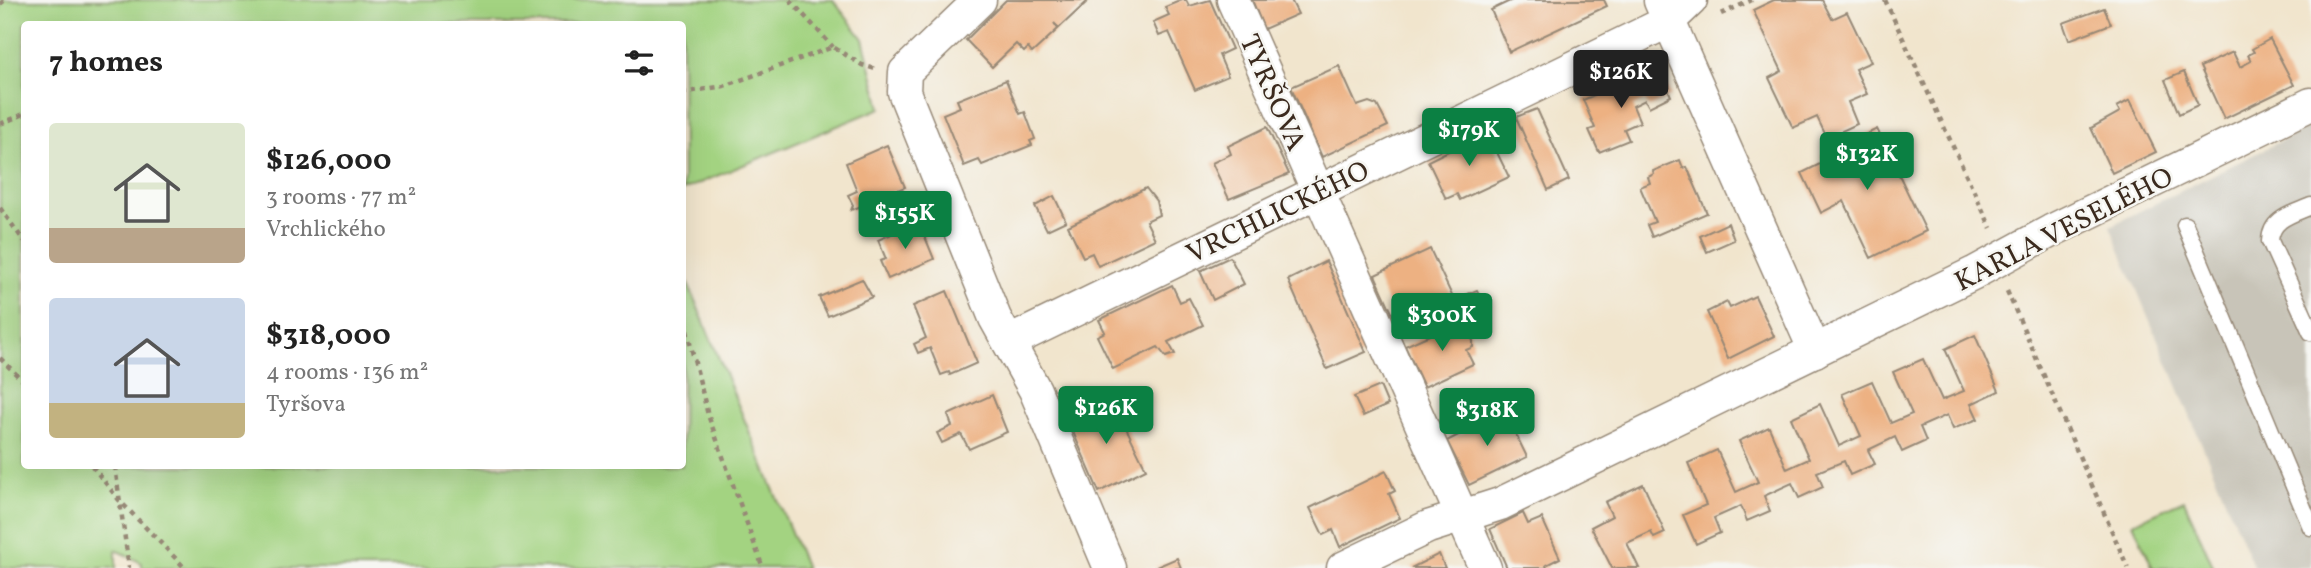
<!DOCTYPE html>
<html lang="en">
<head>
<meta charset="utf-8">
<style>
	body { margin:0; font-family:Vollkorn,serif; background:#f6f6f6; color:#222; height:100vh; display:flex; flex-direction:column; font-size:26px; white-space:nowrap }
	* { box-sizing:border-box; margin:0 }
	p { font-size:23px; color:#767676 }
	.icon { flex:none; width:38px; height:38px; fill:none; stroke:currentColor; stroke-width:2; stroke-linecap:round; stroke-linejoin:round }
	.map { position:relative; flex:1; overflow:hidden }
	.side { position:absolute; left:21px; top:21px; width:665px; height:448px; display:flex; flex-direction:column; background:#fff; border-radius:7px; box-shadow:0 7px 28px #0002 }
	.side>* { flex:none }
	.price { position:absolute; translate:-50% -60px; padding:0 16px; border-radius:7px; background:#0b8043; color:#fff; font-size:23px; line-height:46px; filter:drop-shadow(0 2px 4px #0008) }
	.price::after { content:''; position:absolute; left:50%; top:42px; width:21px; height:16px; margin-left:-10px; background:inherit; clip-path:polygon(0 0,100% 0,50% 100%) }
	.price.current { background:#222; color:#fff }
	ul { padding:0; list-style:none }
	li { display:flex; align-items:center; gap:21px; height:175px; padding:0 28px }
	li span { display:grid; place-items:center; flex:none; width:196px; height:140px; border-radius:7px; color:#555 }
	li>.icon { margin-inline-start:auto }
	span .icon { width:84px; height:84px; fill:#fffc; stroke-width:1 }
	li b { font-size:30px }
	h2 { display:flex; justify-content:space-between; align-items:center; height:84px; padding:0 28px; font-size:30px }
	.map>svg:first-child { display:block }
</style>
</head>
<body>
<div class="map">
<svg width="2311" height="568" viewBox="0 0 2311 568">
	<rect width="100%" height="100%" fill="#f6f6f2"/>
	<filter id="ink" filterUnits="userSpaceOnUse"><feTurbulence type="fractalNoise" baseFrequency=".0143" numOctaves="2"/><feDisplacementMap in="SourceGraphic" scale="14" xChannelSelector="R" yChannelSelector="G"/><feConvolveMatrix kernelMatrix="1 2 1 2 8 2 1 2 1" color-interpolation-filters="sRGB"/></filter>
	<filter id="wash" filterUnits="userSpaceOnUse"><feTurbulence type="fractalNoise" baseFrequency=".00686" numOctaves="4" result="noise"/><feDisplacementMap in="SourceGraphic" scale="28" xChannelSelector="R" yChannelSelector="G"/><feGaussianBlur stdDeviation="1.57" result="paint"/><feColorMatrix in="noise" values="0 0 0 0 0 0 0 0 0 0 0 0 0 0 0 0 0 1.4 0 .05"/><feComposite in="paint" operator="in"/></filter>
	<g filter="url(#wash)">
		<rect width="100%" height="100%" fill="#f1e5cd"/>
		<polygon fill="#c8c4b8" points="2311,126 2311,568 2254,568 2110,226"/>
		<g fill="#a3d381" stroke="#6f7e50" stroke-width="2">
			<polygon points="0,0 833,0 863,39 881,108 683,190 682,24 24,24 24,466 682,466 683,272 806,568 142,568 142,563 116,550 116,568 0,568"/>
			<polygon points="2184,500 2214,568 2153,568 2133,523"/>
		</g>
		<g id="blocks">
			<g fill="#edb182">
				<polygon points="1006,0 1089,0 1059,28 1054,23 1058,29 1032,53 1028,48 1024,52 1016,44 992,67 966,40"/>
				<polygon points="1182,0 1186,0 1189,6 1210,0 1232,49 1219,55 1228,76 1195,90 1169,32 1159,36 1153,22 1169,15 1165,7"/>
				<polygon points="1252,0 1291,0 1298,14 1264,29"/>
				<polygon points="1512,0 1604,0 1607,6 1509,52 1491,10"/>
				<polygon points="1774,0 1822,0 1832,19 1847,12 1871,62 1855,69 1867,94 1848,102 1857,124 1827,138 1817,117 1793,128 1769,78 1782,71 1753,10"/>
				<polygon points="2104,8 2111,24 2069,40 2063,23"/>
				<polygon points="2270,39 2294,85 2224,119 2200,67 2233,52 2240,67 2251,61 2248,55 2254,52 2252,49"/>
				<polygon points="1339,66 1357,106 1369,102 1377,105 1388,126 1322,157 1291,87"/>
				<polygon points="2184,72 2198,105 2179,114 2165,80"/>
				<polygon points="1661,73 1671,96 1649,107 1645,100 1633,106 1640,122 1624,129 1629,140 1599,152 1589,130 1595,128 1583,100 1622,83 1627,94"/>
				<polygon points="1006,80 1020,114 1025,112 1035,139 1030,141 1032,145 982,165 979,160 964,166 943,114 960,107 957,100"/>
				<polygon points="2130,100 2156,152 2112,173 2091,128 2120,112 2117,107"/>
				<polygon points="1537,109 1569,180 1548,190 1516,117"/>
				<polygon points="1267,127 1289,174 1229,199 1212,163 1231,154 1228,146"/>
				<polygon points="1877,129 1926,231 1871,258 1844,201 1821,213 1802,173 1824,162 1821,156"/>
				<polygon points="1487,132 1509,177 1460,200 1457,194 1446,199 1428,161"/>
				<polygon points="887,145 905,187 878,198 881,207 867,212 864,205 851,210 853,205 848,195 857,191 846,163"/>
				<polygon points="1680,160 1683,168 1687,167 1707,213 1652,237 1647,225 1655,222 1640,187 1650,183 1648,177 1654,174 1653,171"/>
				<polygon points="1146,188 1156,201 1159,215 1146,221 1155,239 1098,266 1092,253 1083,257 1068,226"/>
				<polygon points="1054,196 1066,221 1047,230 1035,206"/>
				<polygon points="919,222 934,259 888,279 880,261 886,259 878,240"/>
				<polygon points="1728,223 1734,240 1707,252 1700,236"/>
				<polygon points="1430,249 1454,300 1477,290 1485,306 1446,325 1435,301 1421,308 1419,303 1393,315 1375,275"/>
				<polygon points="1230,257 1244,284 1213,300 1200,271"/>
				<polygon points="1326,261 1366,352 1327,369 1288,280"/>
				<polygon points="862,279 872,297 828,316 819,297"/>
				<polygon points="1172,285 1180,302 1189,298 1203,325 1168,342 1175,354 1166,357 1158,347 1113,369 1097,336 1105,332 1099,320"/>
				<polygon points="947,291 977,363 950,375 949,372 941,375 930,348 918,353 914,344 926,338 913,306"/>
				<polygon points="1755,296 1774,336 1728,359 1707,312 1727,302 1730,308"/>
				<polygon points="1463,320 1473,341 1473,347 1466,350 1473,364 1424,387 1405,346"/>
				<polygon points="1975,335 1999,391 1971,404 1978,419 1953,429 1947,415 1920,427 1926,441 1902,452 1895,437 1868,450 1875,464 1850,475 1844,461 1817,472 1823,487 1799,498 1792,483 1764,496 1770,511 1747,521 1741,506 1714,518 1720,533 1696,544 1683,515 1706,505 1688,463 1717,450 1736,492 1758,482 1739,441 1769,427 1787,469 1809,459 1791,418 1820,404 1839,446 1861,436 1842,394 1872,381 1891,423 1912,414 1893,372 1923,359 1942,400 1964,391 1945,349"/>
				<polygon points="1380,386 1388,405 1363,416 1354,397"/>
				<polygon points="992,395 1007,432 969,449 961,434 942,443 937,433 952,426 948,415"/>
				<polygon points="1102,403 1106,414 1117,409 1146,469 1099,492 1067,418"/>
				<polygon points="1505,412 1527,457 1469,485 1447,441 1472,428 1469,421 1481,415 1484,422"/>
				<polygon points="1386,471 1395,491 1389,494 1400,518 1340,547 1333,530 1323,535 1310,508"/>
				<polygon points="1643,484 1665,533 1654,538 1651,532 1627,543 1639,568 1612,568 1591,527 1612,516 1605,502"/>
				<polygon points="1523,513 1528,524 1542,518 1560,558 1546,565 1547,568 1507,568 1490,529"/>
				<polygon points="1439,554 1445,568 1411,568"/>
				<polygon points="1177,558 1181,568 1154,568"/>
			</g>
		</g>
	</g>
	<g filter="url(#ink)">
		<use href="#blocks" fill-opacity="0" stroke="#968876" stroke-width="2"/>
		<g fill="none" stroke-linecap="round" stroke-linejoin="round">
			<g stroke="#968876" stroke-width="19">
				<g id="service">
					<path d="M2311,206c-18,8 -40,12 -41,35l41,91"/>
					<polyline points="2185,225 2311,527"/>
				</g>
			</g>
			<g stroke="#968876" stroke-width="35">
				<g id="minor">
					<polyline points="980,0 905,72 904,92 995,318 1035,390 1110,568"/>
					<polyline points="1233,0 1485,568"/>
					<polyline points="1660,1 1815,351"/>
					<polyline points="1009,342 1669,21 1691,0"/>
					<polyline points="1343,568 1428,527 1500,504 1974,273 2051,231 2311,104"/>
				</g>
			</g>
			<g stroke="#968876" stroke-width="4.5" stroke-dasharray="5 5" stroke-linecap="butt">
				<polyline points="790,0 833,47"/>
				<polyline points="1885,0 1991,228"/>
				<polyline points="0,4 5,0"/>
				<polyline points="1721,14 1752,0"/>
				<polyline points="682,93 724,86 833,47 862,65 875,69"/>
				<polyline points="0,124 24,114"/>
				<polyline points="0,208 24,241"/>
				<polyline points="2007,291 2128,568"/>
				<polyline points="682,311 708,415 763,568"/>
				<polyline points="0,358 24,382"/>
				<polyline points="92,466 119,500 185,568"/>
				<polyline points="115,466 129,568"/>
			</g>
			<use href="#service" stroke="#fff" stroke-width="16"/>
			<use href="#minor" stroke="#fff" stroke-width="32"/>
		</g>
	</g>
	<g text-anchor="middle" stroke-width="5" stroke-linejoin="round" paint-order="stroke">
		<g font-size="28" fill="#3b2a1e" stroke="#f6f6f2">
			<text transform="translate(1274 92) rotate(66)" y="10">TYRŠOVA</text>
			<text transform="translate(1277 211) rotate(-26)" y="10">VRCHLICKÉHO</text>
			<text transform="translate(2063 228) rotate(-27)" y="10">KARLA VESELÉHO</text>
		</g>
	</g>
</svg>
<b class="price current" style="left:1621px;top:110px">$126K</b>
<b class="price" style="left:1469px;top:168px">$179K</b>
<b class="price" style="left:1867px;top:192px">$132K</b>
<b class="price" style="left:905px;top:251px">$155K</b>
<b class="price" style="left:1442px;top:353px">$300K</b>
<b class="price" style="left:1106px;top:446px">$126K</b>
<b class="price" style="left:1487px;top:448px">$318K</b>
<section class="side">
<h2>7 homes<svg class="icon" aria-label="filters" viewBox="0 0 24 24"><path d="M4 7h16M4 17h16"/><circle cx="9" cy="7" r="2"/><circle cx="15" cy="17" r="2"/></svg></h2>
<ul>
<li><span style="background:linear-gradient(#dfe7d0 75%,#b9a48a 0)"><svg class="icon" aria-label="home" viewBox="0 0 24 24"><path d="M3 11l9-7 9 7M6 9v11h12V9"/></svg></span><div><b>$126,000</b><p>3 rooms · 77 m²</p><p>Vrchlického</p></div></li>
<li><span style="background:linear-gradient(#c9d6e8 75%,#c2b280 0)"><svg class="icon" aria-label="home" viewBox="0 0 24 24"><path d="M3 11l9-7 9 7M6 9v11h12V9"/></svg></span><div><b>$318,000</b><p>4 rooms · 136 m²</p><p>Tyršova</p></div></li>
</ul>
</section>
</div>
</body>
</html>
